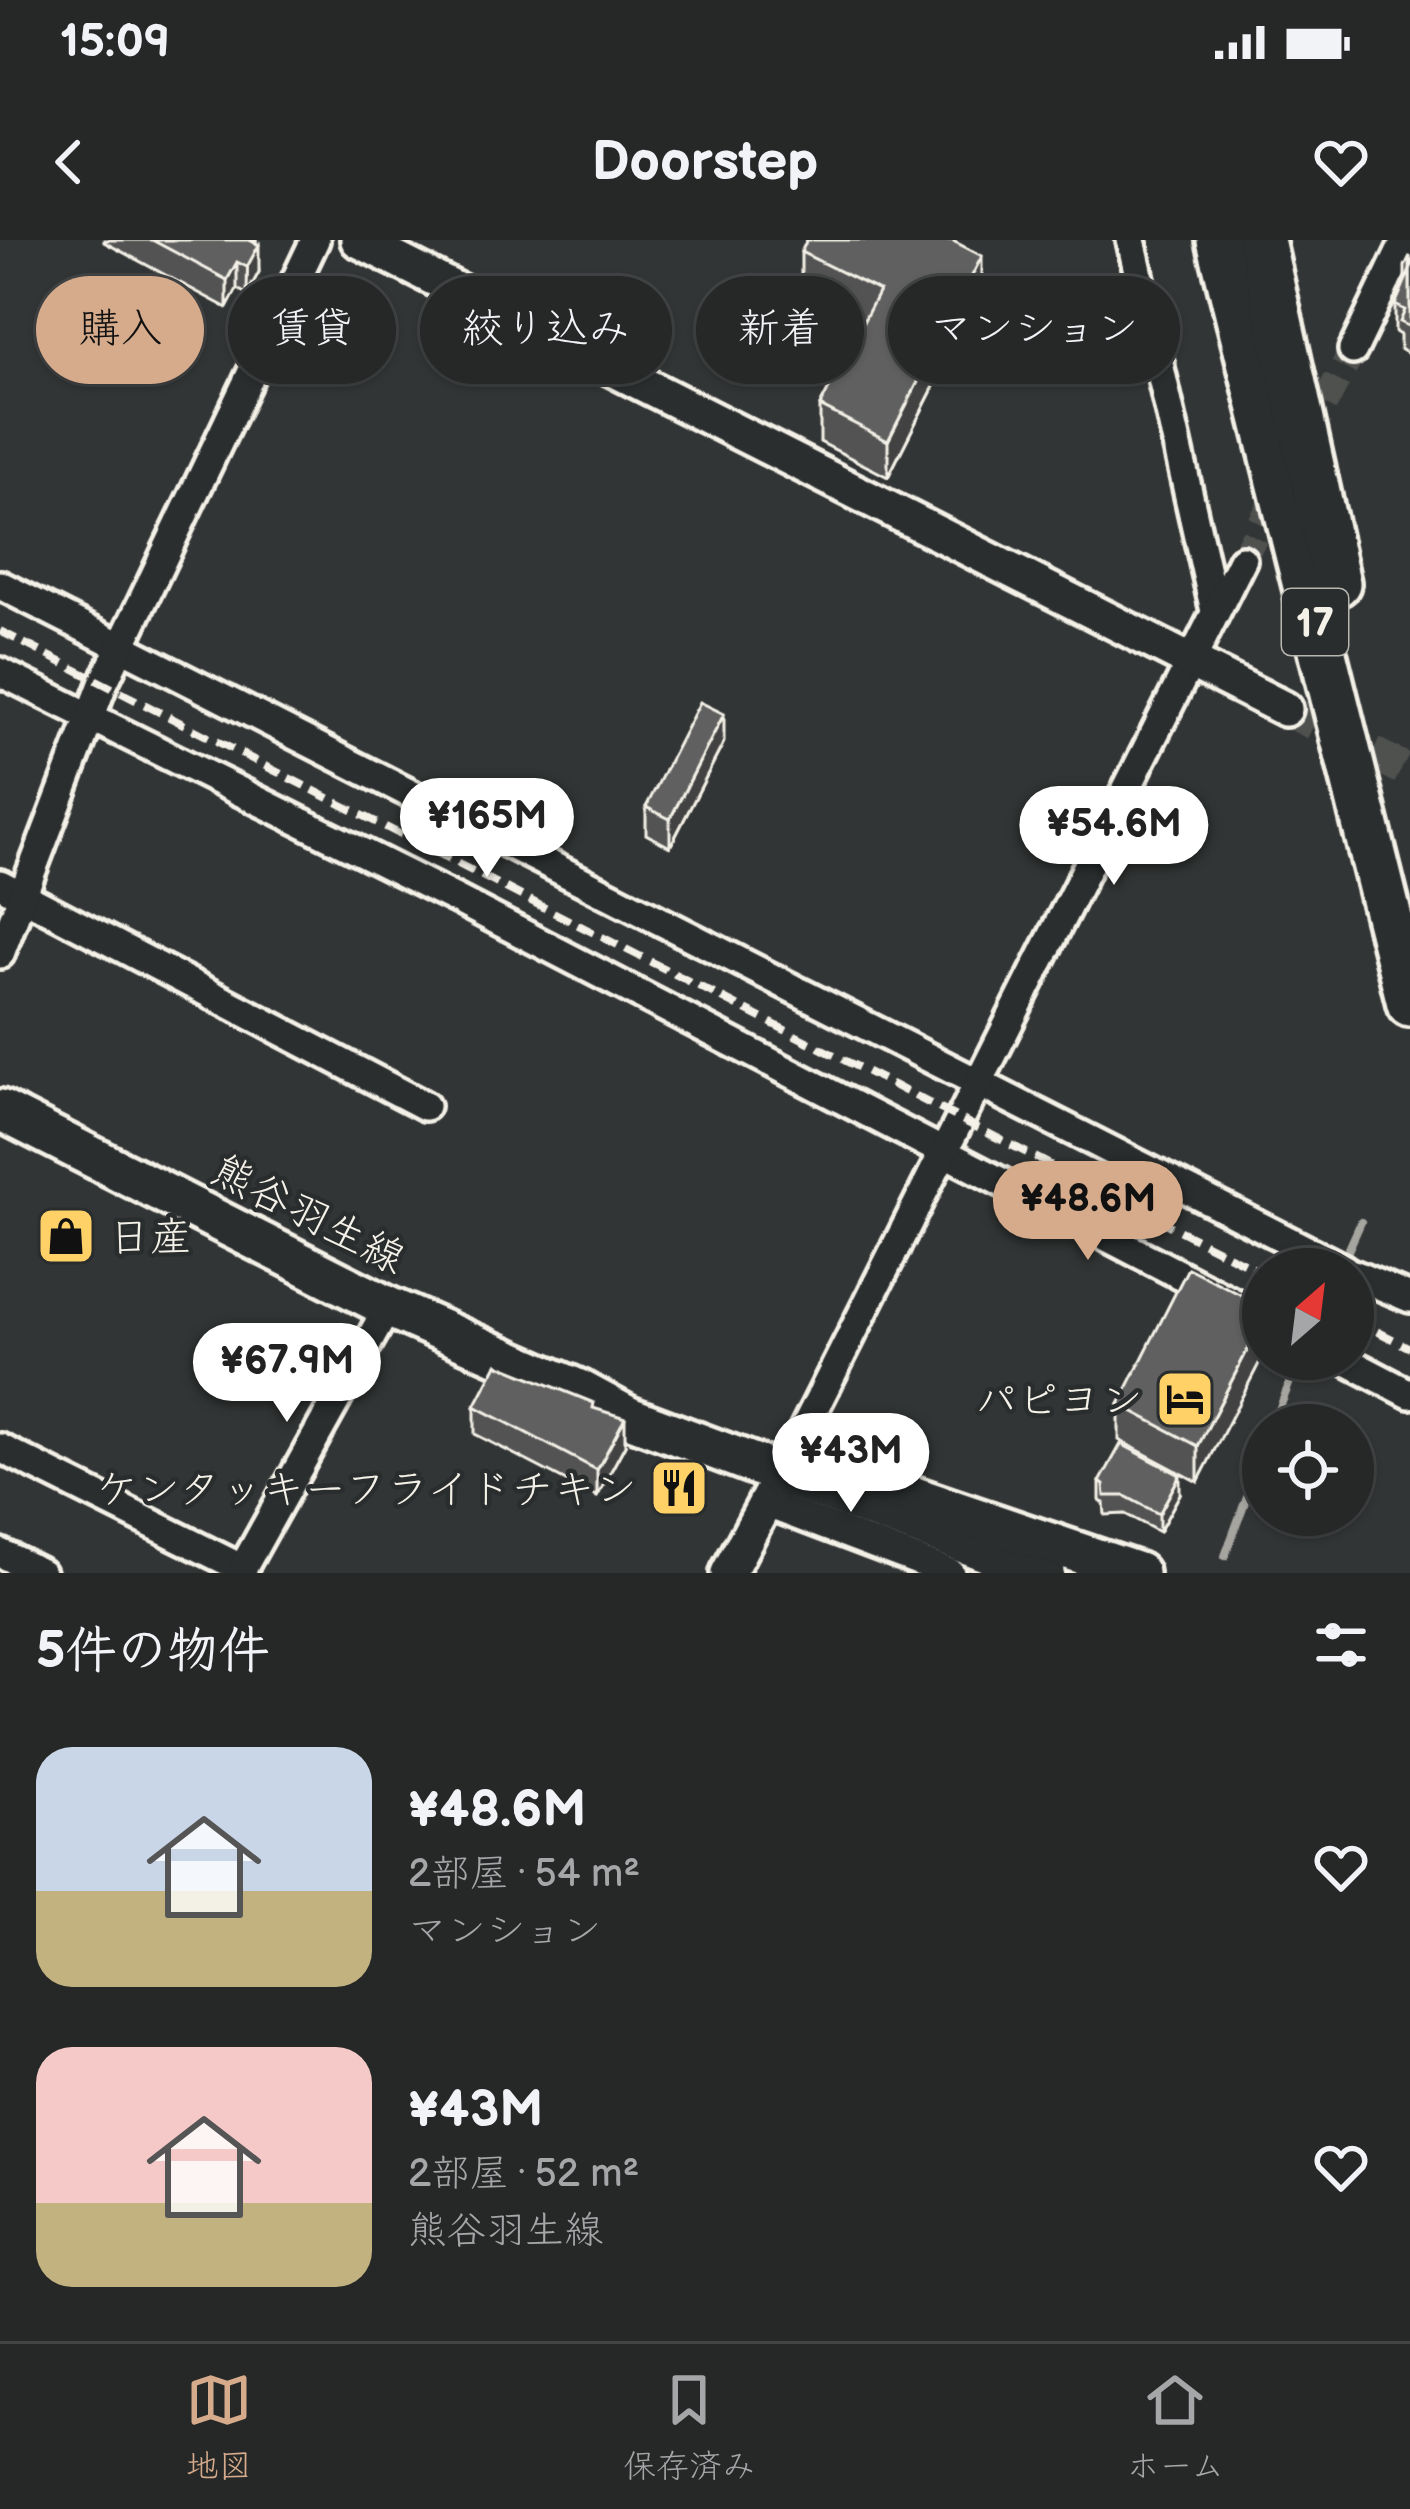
<!DOCTYPE html>
<html lang="ja">
<head>
<meta charset="utf-8">
<style>
	body { margin:0; font-family:"Balsamiq Sans","Klee One",sans-serif; background:#323434; color:#f1f3f6; height:100vh; display:flex; flex-direction:column; font-size:45px; white-space:nowrap }
	* { box-sizing:border-box; margin:0 }
	p { font-size:39px; color:#a4a6a8 }
	.icon { flex:none; width:66px; height:66px; fill:none; stroke:currentColor; stroke-width:2; stroke-linecap:round; stroke-linejoin:round }
	.map { position:relative; height:1333px; overflow:hidden }
	.sheet { display:flex; flex-direction:column; background:#262828; flex:1 }
	.sheet>* { flex:none }
	.top-card { position:absolute; left:36px; top:36px; width:1338px; height:108px; display:flex; gap:24px }
	.needle { width:78px; rotate:28deg }
	.controls { position:absolute; left:1242px; top:1008px; display:grid; gap:24px }
	.controls a { display:grid; place-items:center; width:132px; height:132px; border-radius:50%; background:#262828; box-shadow:0 3px 9px #0004,0 0 0 3px #424445; font-size:60px }
	.price { position:absolute; translate:-50% -102px; padding:0 27px; border-radius:42px; background:#fff; color:#222; font-size:39px; line-height:78px; filter:drop-shadow(0 3px 6px #0008) }
	.price::after { content:''; position:absolute; left:50%; top:72px; width:36px; height:27px; margin-left:-18px; background:inherit; clip-path:polygon(0 0,100% 0,50% 100%) }
	.price.current { background:#d6ab8b; color:#111 }
	ul { padding:0; list-style:none }
	li { display:flex; align-items:center; gap:36px; height:300px; padding:0 36px }
	li span { display:grid; place-items:center; flex:none; width:336px; height:240px; border-radius:36px; color:#555 }
	li>.icon { margin-inline-start:auto }
	span .icon { width:144px; height:144px; fill:#fffc; stroke-width:1 }
	li b { font-size:51px }
	h2 { display:flex; justify-content:space-between; align-items:center; height:144px; padding:0 36px; font-size:51px }
	.chip { padding:0 42px; border-radius:54px; background:#262828; box-shadow:0 3px 9px #0004,0 0 0 3px #424445; font-size:42px; line-height:108px }
	.chip.current { background:#d6ab8b; color:#111 }
	.status { display:flex; justify-content:space-between; align-items:center; height:84px; padding:0 60px; background:#262828; direction:ltr }
	.status svg { height:33px; fill:currentColor }
	header { display:flex; justify-content:space-between; align-items:center; height:156px; padding:0 36px; background:#262828; font-size:54px; font-weight:800 }
	.tabs { display:flex; justify-content:space-around; align-items:center; height:168px; border-top:3px solid #424445; background:#262828; font-size:33px; color:#a4a6a8 }
	.tabs a { display:grid; justify-items:center; gap:6px }
	.tabs .current { color:#d6ab8b }
	.map>svg:first-child { display:block }
</style>
</head>
<body>
<div class="status"><b>15:09</b><svg viewBox="0 0 49 12"><path d="M0 12V9h3v3zM5 12V6h3v6zM10 12V3h3v9zM15 12V0h3v12zM26 1h20v11H26zM47 4h2v5h-2z"/></svg></div>
<header><svg class="icon" aria-label="back" viewBox="0 0 24 24"><path d="M15 5l-7 7 7 7"/></svg>Doorstep<svg class="icon" aria-label="heart" viewBox="0 0 24 24"><path d="M12 20l-8-8c-3-5 5-10 8-4 3-6 11-1 8 4z"/></svg></header>
<div class="map">
<svg width="1410" height="1333" viewBox="0 0 1410 1333">
	<rect width="100%" height="100%" fill="#323535"/>
	<filter id="ink" filterUnits="userSpaceOnUse"><feTurbulence type="fractalNoise" baseFrequency=".00833" numOctaves="2"/><feDisplacementMap in="SourceGraphic" scale="24" xChannelSelector="R" yChannelSelector="G"/><feConvolveMatrix kernelMatrix="1 2 1 2 8 2 1 2 1" color-interpolation-filters="sRGB"/></filter>
	<g filter="url(#ink)">
		<g fill="none" stroke-linecap="round" stroke-linejoin="round">
			<g stroke="#a6a5a0" stroke-width="8">
				<polyline points="1342,1024 1361,982"/>
				<polyline points="1273,1185 1299,1119"/>
				<polyline points="1225,1316 1263,1213"/>
			</g>
			<g stroke="#4f5150" stroke-width="27" stroke-dasharray="27 14" stroke-linecap="butt">
				<polyline points="1305,200 1353,110"/>
				<polyline points="1242,320 1282,244"/>
			</g>
			<polyline stroke="#4f5150" stroke-width="33" stroke-dasharray="33 16" stroke-linecap="butt" points="1285,469 1410,532"/>
			<g stroke="#f4f1e8" stroke-width="36">
				<g id="minor">
					<polyline points="1131,0 1215,371"/>
					<polyline points="1353,110 1406,0"/>
					<polyline points="0,345 1344,1029"/>
					<polyline points="0,432 456,659 1263,1078"/>
					<polyline points="0,644 425,866"/>
					<polyline points="0,714 103,444 315,0"/>
					<polyline points="1353,1034 1410,1058"/>
					<polyline points="1343,1119 1410,1154"/>
					<polyline points="0,1208 243,1329"/>
					<polyline points="791,1215 1242,320"/>
					<polyline points="765,1263 950,1333"/>
					<polyline points="0,1313 41,1333"/>
					<polyline points="240,1333 388,1067"/>
				</g>
			</g>
			<g stroke="#f4f1e8" stroke-width="42">
				<g id="tertiary">
					<polyline points="358,0 1285,469"/>
					<polyline points="728,1333 791,1215"/>
				</g>
			</g>
			<g stroke="#f4f1e8" stroke-width="48">
				<g id="secondary">
					<polyline points="0,870 388,1067 581,1151 629,1177 1044,1333"/>
					<polyline points="894,1250 1138,1333"/>
				</g>
			</g>
			<g stroke="#f4f1e8" stroke-width="54">
				<g id="trunk">
					<polyline points="1220,0 1410,763"/>
					<polyline points="1261,0 1337,343"/>
				</g>
			</g>
			<use href="#minor" stroke="#2a2d2e" stroke-width="27"/>
			<use href="#tertiary" stroke="#2a2d2e" stroke-width="33"/>
			<use href="#secondary" stroke="#2a2d2e" stroke-width="39"/>
			<use href="#trunk" stroke="#2a2d2e" stroke-width="45"/>
			<g stroke="#f4f1e8" stroke-width="8" stroke-dasharray="18 9" stroke-linecap="butt">
				<polyline points="0,391 1263,1033"/>
				<polyline points="1353,1079 1410,1108"/>
			</g>
		</g>
		<g fill="#525352" stroke="#f4f1e8" stroke-width="3">
			<polygon points="104,0 256,0 259,32 247,54 237,49 227,68 104,2"/>
			<polygon points="801,12 982,52 888,237 820,202 820,166 864,80 801,48"/>
			<polygon points="1410,16 1410,115 1400,109 1400,95 1395,92 1395,65 1405,43 1405,26"/>
			<polygon points="724,502 670,607 646,594 646,567"/>
			<polygon points="1263,1066 1198,1242 1119,1200 1119,1164"/>
			<polygon points="475,1166 625,1205 597,1257 475,1194"/>
			<polygon points="1100,1242 1180,1254 1159,1292 1125,1274 1105,1275 1104,1263 1100,1261"/>
		</g>
		<g fill="#424342" stroke="#f4f1e8" stroke-width="3">
			<polygon points="248,0 256,0 256,10 259,5 259,32 247,54"/>
			<polygon points="982,16 982,52 888,237 888,201"/>
			<polygon points="237,22 237,49 227,68 227,40"/>
			<polygon points="724,474 724,502 670,607 670,579"/>
			<polygon points="1263,1080 1263,1116 1198,1242 1198,1206"/>
			<polygon points="625,1178 625,1205 597,1257 597,1230"/>
			<polygon points="1180,1235 1180,1254 1159,1292 1159,1274"/>
		</g>
		<g fill="#5f605f" stroke="#f4f1e8" stroke-width="3">
			<polygon points="152,0 249,0 259,5 247,27 237,22 227,40"/>
			<polygon points="807,0 951,0 982,16 888,201 820,166 879,51 801,12"/>
			<polygon points="1410,30 1410,87 1400,82 1405,70 1395,65"/>
			<polygon points="700,462 724,474 670,579 646,567"/>
			<polygon points="1188,1028 1263,1066 1263,1080 1198,1206 1119,1164"/>
			<polygon points="497,1124 594,1163 593,1168 625,1178 597,1230 475,1166"/>
			<polygon points="1121,1204 1180,1235 1159,1274 1125,1256 1105,1256 1104,1245 1100,1242"/>
		</g>
	</g>
	<defs>
		<g id="shop-square" transform="scale(3)"><rect x="-9" y="-9" width="18" height="18" rx="4" fill="#ffd166" stroke="#2a2d2e"/><path d="M-5-2.5h2.3a2.7 3.5 0 0 1 5.4 0H5L5.5 6h-11ZM-1.5-2.5h3a1.5 2.3 0 0 0-3 0Z" fill="#111"/></g>
		<g id="hotel-square" transform="scale(3)"><rect x="-9" y="-9" width="18" height="18" rx="4" fill="#ffd166" stroke="#2a2d2e"/><path d="M-6-4.5h1.5V1H6V5H4.5V3h-9V5H-6ZM-4 0a1.8 1.8 0 1 1 3.6 0ZM.5 0V-2.5h3Q6-2.5 6 0Z" fill="#111"/></g>
		<g id="restaurant-square" transform="scale(3)"><rect x="-9" y="-9" width="18" height="18" rx="4" fill="#ffd166" stroke="#2a2d2e"/><path d="M-5-6h1v4h1v-4h1v4h1v-4h1v5L-1.5 .5V6h-2V.5L-5-1ZM5-6V6H3V1.5H1.5Q1.5-4 5-6Z" fill="#111"/></g>
	</defs>
	<g fill-rule="evenodd">
		<use href="#shop-square" x="66" y="996"/>
		<use href="#hotel-square" x="1185" y="1159"/>
		<use href="#restaurant-square" x="679" y="1248"/>
	</g>
	<g text-anchor="middle" stroke-width="9" stroke-linejoin="round" paint-order="stroke">
		<rect fill="#2a2d2e" stroke="#b7b6b0" stroke-width="3" x="1282" y="349" width="66" height="66" rx="9"/>
		<g font-size="39" font-weight="bold" fill="#f4f1e8">
			<text x="1315" y="396">17</text>
		</g>
		<g font-size="42" fill="#f4f1e8" stroke="#2a2d2e">
			<text transform="translate(309 973) rotate(27)" y="15">熊谷羽生線</text>
		</g>
		<g font-size="42" fill="#f4f1e8" stroke="#2a2d2e" text-anchor="end">
			<text x="108" y="1011" text-anchor="start">日産</text>
			<text x="1143" y="1174">パピヨン</text>
			<text x="637" y="1263">ケンタッキーフライドチキン</text>
		</g>
	</g>
</svg>
<div class="controls">
<a><svg class="needle" viewBox="-14 -14 28 28"><path d="M0-13l5 13h-10z" fill="#e53935"/><path d="M0 13l5-13h-10z" fill="#a4a6a8"/></svg></a>
<a><svg class="icon" aria-label="locate" viewBox="0 0 24 24"><circle cx="12" cy="12" r="6"/><path d="M12 2v4M12 18v4M2 12h4M18 12h4"/></svg></a>
</div>
<b class="price" style="left:487px;top:640px">¥165M</b>
<b class="price" style="left:1114px;top:648px">¥54.6M</b>
<b class="price current" style="left:1088px;top:1023px">¥48.6M</b>
<b class="price" style="left:287px;top:1185px">¥67.9M</b>
<b class="price" style="left:851px;top:1275px">¥43M</b>
<div class="top-card">
<a class="chip current">購入</a>
<a class="chip">賃貸</a>
<a class="chip">絞り込み</a>
<a class="chip">新着</a>
<a class="chip">マンション</a>
</div>
</div>
<section class="sheet">
<h2>5件の物件<svg class="icon" aria-label="filters" viewBox="0 0 24 24"><path d="M4 7h16M4 17h16"/><circle cx="9" cy="7" r="2"/><circle cx="15" cy="17" r="2"/></svg></h2>
<ul>
<li><span style="background:linear-gradient(#c9d6e8 60%,#c2b280 0)"><svg class="icon" aria-label="home" viewBox="0 0 24 24"><path d="M3 11l9-7 9 7M6 9v11h12V9"/></svg></span><div><b>¥48.6M</b><p>2部屋 · 54 m²</p><p>マンション</p></div><svg class="icon" aria-label="heart" viewBox="0 0 24 24"><path d="M12 20l-8-8c-3-5 5-10 8-4 3-6 11-1 8 4z"/></svg></li>
<li><span style="background:linear-gradient(#f6c9c9 65%,#c2b280 0)"><svg class="icon" aria-label="home" viewBox="0 0 24 24"><path d="M3 11l9-7 9 7M6 9v11h12V9"/></svg></span><div><b>¥43M</b><p>2部屋 · 52 m²</p><p>熊谷羽生線</p></div><svg class="icon" aria-label="heart" viewBox="0 0 24 24"><path d="M12 20l-8-8c-3-5 5-10 8-4 3-6 11-1 8 4z"/></svg></li>
</ul>
</section>
<nav class="tabs">
<a class="current"><svg class="icon" aria-label="map" viewBox="0 0 24 24"><path d="M3 6l6-2 6 2 6-2v14l-6 2-6-2-6 2zM9 4v14M15 6v14"/></svg>地図</a>
<a><svg class="icon" aria-label="saved" viewBox="0 0 24 24"><path d="M7 4h10v16l-5-4-5 4z"/></svg>保存済み</a>
<a><svg class="icon" aria-label="home" viewBox="0 0 24 24"><path d="M3 11l9-7 9 7M6 9v11h12V9"/></svg>ホーム</a>
</nav>
</body>
</html>
